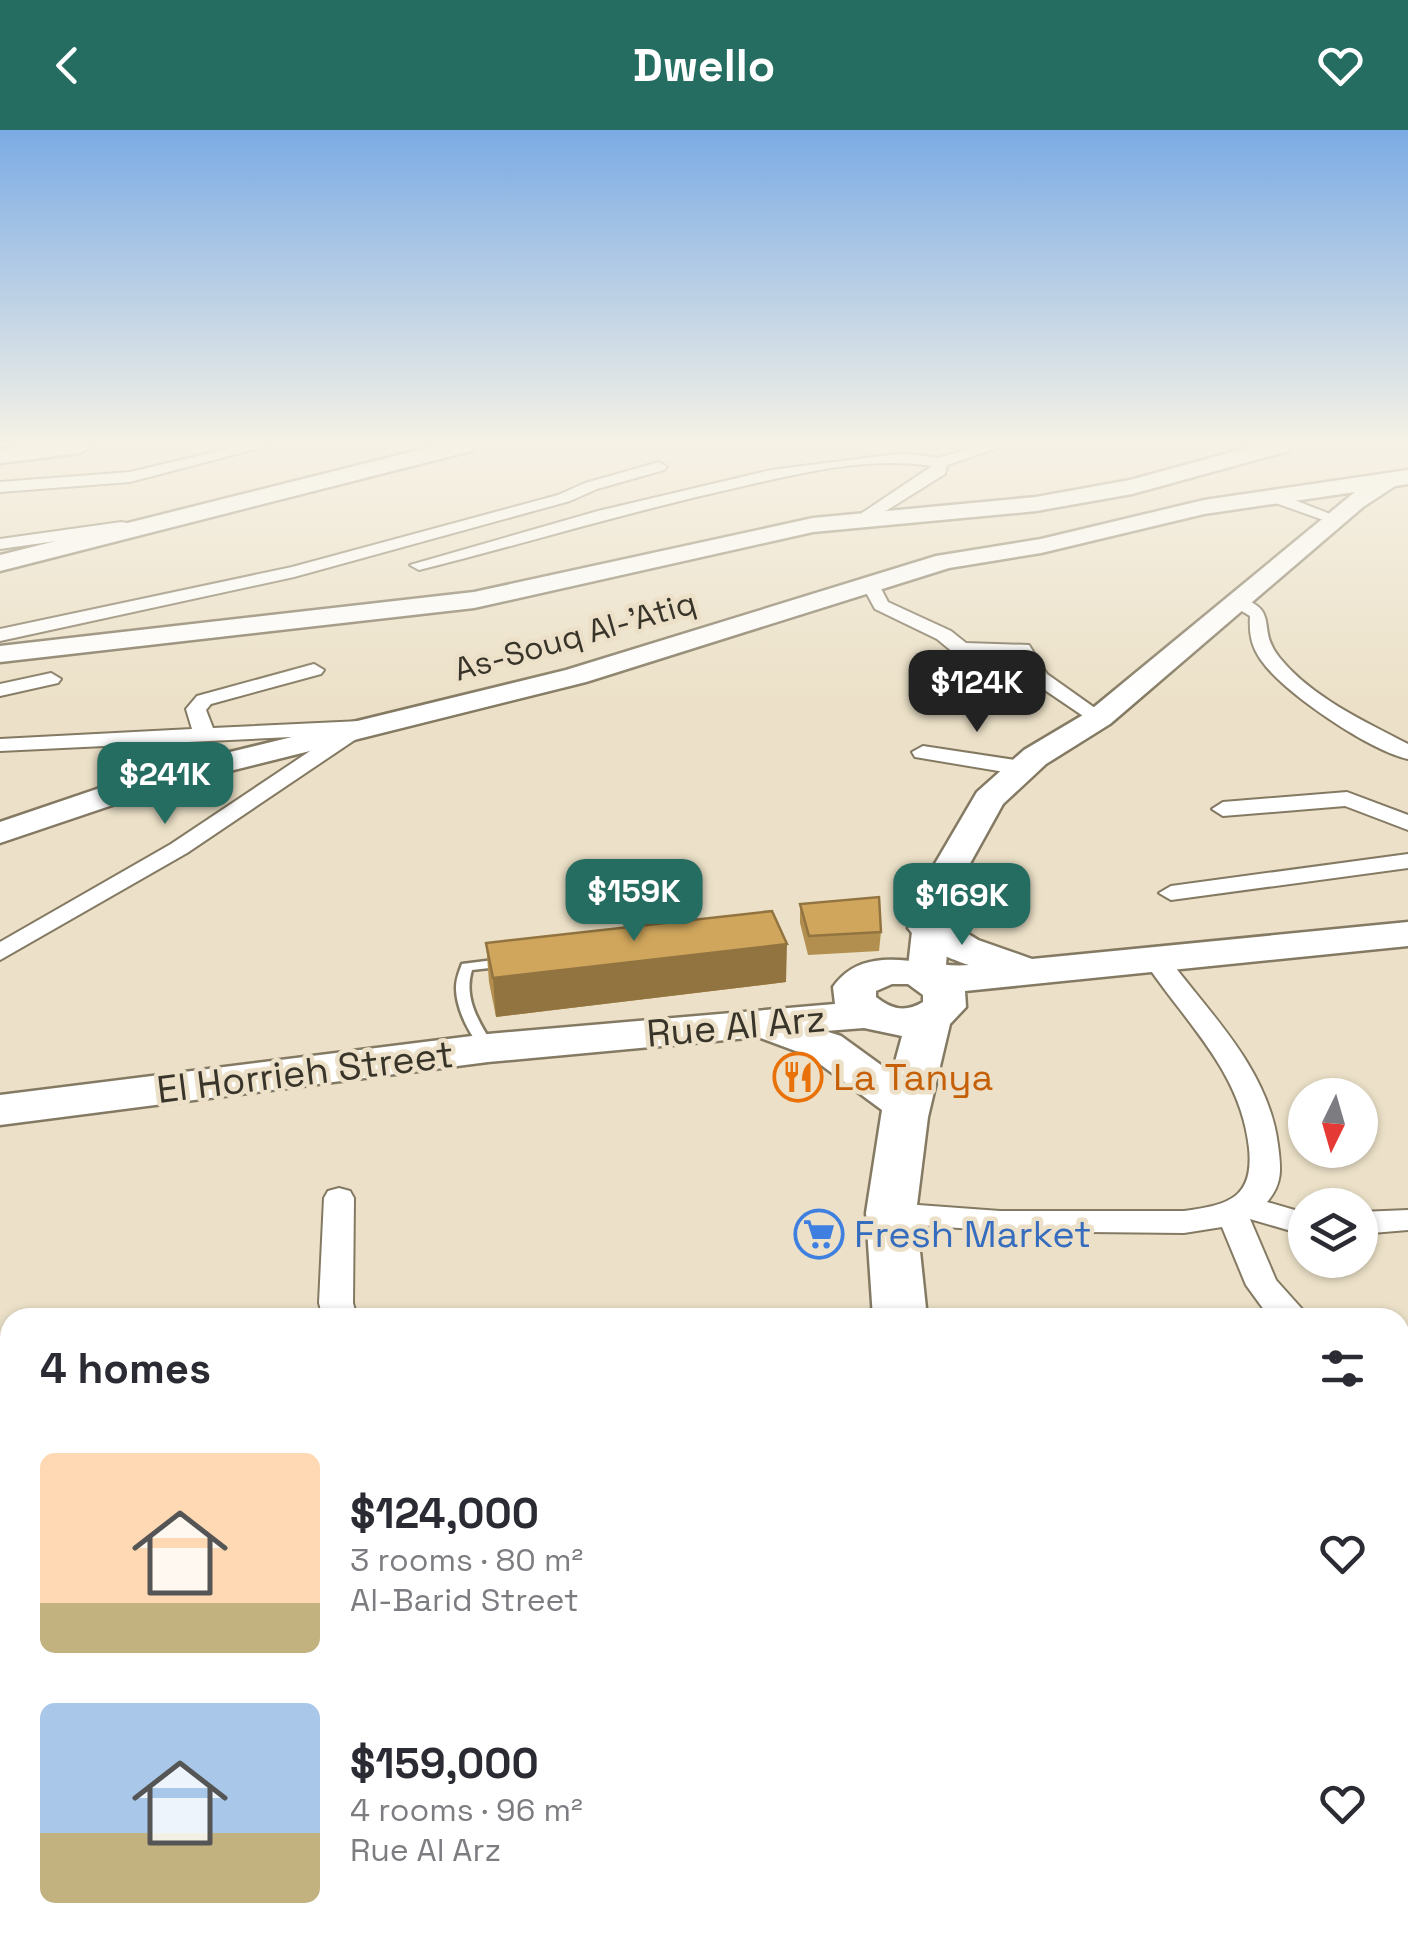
<!DOCTYPE html>
<html lang="en">
<head>
<meta charset="utf-8">
<style>
	body { margin:0; font-family:"Space Grotesk",sans-serif; background:#f7f7f7; color:#2b2b33; height:100vh; display:flex; flex-direction:column; font-size:38px; white-space:nowrap }
	* { box-sizing:border-box; margin:0 }
	p { font-size:32px; color:#7c7c81 }
	.icon { flex:none; width:55px; height:55px; fill:none; stroke:currentColor; stroke-width:2; stroke-linecap:round; stroke-linejoin:round }
	.map { position:relative; flex:1; overflow:hidden }
	.details { position:absolute; left:0px; top:1178px; width:1410px; height:642px; display:flex; flex-direction:column; background:#fff; border-radius:30px 30px 0 0; box-shadow:0 2px 8px #0004 }
	.details>* { flex:none }
	.needle { width:65px; rotate:185deg }
	.controls { position:absolute; left:1288px; top:948px; display:grid; gap:20px }
	.controls a { display:grid; place-items:center; width:90px; height:90px; border-radius:50%; background:#fff; box-shadow:0 2px 8px #0004; font-size:50px }
	.price { position:absolute; translate:-50% -85px; padding:0 22px; border-radius:20px; background:#256c61; color:#fff; font-size:32px; line-height:65px; filter:drop-shadow(0 2px 5px #0008) }
	.price::after { content:''; position:absolute; left:50%; top:60px; width:30px; height:22px; margin-left:-15px; background:inherit; clip-path:polygon(0 0,100% 0,50% 100%) }
	.price.selected { background:#222; color:#fff }
	ul { padding:0; list-style:none }
	li { display:flex; align-items:center; gap:30px; height:250px; padding:0 40px }
	li span { display:grid; place-items:center; flex:none; width:280px; height:200px; border-radius:15px; color:#555 }
	li>.icon { margin-inline-start:auto }
	span .icon { width:120px; height:120px; fill:#fffc; stroke-width:1 }
	li b { font-size:42px }
	h2 { display:flex; justify-content:space-between; align-items:center; height:120px; padding:0 40px; font-size:42px }
	header { display:flex; justify-content:space-between; align-items:center; height:130px; padding:0 40px; background:#256c61; color:#fff; font-size:45px; font-weight:700 }
	.map>svg:first-child { display:block }
</style>
</head>
<body>
<header><svg class="icon" aria-label="back" viewBox="0 0 24 24"><path d="M15 5l-7 7 7 7"/></svg>Dwello<svg class="icon" aria-label="heart" viewBox="0 0 24 24"><path d="M12 20l-8-8c-3-5 5-10 8-4 3-6 11-1 8 4z"/></svg></header>
<div class="map">
<svg width="1408" height="1818" viewBox="0 0 1408 1818">
	<rect width="100%" height="100%" fill="#ece1c8"/>
	<g fill="none" stroke-linecap="round" stroke-linejoin="round">
		<g stroke="#847a63" stroke-width="5">
			<path id="lane" d="M502,829l5,1 1,3 -1,3 -35,4c-9,29 8,54 23,78l-7,4c-17,-10 -32,-44 -32,-64 0,-9 3,-16 6,-24z"/>
		</g>
		<g stroke="#847a63" stroke-width="4">
			<g id="street">
				<polygon points="240,316 267,316 130,352 0,362 0,352 130,342"/>
				<path d="M979,316h24l-56,19 -2,9 -77,48 -8,-5 2,-4 70,-47c-62,-10 -128,6 -188,20 -110,24 -217,57 -325,84l-9,-5 188,-54 173,-41 133,-17 34,5z"/>
				<polygon points="659,332 667,337 664,340 597,359 570,371 294,447 0,511 0,499 292,437 558,365 585,353"/>
				<polygon points="1267,364 1279,364 1343,389 1335,394 1267,370"/>
				<polygon points="121,392 127,393 127,401 0,419 0,409"/>
				<polygon points="870,448 876,449 888,472 951,501 966,513 1029,515 1047,544 1109,588 1099,594 1092,592 1033,552 1016,525 954,523 937,509 875,479 861,453"/>
				<path d="M1234,466c49,13 21,31 45,61 32,40 85,64 129,87v15c-39,-9 -124,-66 -147,-99 -10,-14 -12,-27 -11,-44l-25,-15z"/>
				<polygon points="314,534 324,540 321,544 211,574 206,580 213,598 361,591 368,593 371,597 368,601 187,723 0,830 0,812 171,714 334,605 0,621 0,609 192,599 186,579 197,566"/>
				<polygon points="51,543 61,549 58,553 0,566 0,554"/>
				<polygon points="923,616 1022,631 1033,638 1022,645 915,627 912,622"/>
				<polygon points="1347,662 1408,685 1408,700 1345,676 1223,686 1212,679 1223,672"/>
				<polygon points="1408,724 1408,738 1171,770 1159,763 1171,756"/>
				<path d="M1162,830l9,2c44,57 98,110 107,183 3,23 5,39 -11,57l38,11v22l-55,-16 26,61 34,38h-40l-24,-33 -24,-58 -38,6 -184,-2 -109,-8 -11,-3 -5,-7 5,-7 11,-3 109,8h184c45,-6 70,-13 65,-63 -8,-74 -59,-121 -100,-180z"/>
				<polygon points="339,1058 350,1061 354,1068 353,1173 357,1188 323,1188 319,1173 324,1068 328,1061"/>
				<polygon points="1408,1080 1408,1100 1360,1104 1360,1082"/>
				<polygon points="1400,1253 1408,1255 1408,1289 1400,1287"/>
				<polygon points="10,1372 10,1402 0,1404 0,1374"/>
				<polygon points="1408,1374 1408,1404 1400,1405 1400,1375"/>
			</g>
		</g>
		<g stroke="#847a63" stroke-width="5">
			<g id="secondary">
				<polygon points="24,316 91,316 80,323 0,333 0,319"/>
				<polygon points="435,316 474,316 471,321 0,441 0,425"/>
				<polygon points="1254,316 1291,316 1288,321 1132,364 1036,381 813,402 474,478 0,532 0,516 474,462 813,388 1036,367 1130,350"/>
				<polygon points="1408,340 1408,354 1395,356 1363,377 1110,594 1046,634 1003,674 952,766 945,846 939,854 926,857 913,854 907,846 916,766 977,662 1024,620 1088,582 1355,362 1204,384 1041,423 949,438 586,552 166,657 0,713 0,692 144,643 566,540 936,426 1041,409 1204,370"/>
			</g>
		</g>
		<g stroke="#847a63" stroke-width="5">
			<g id="primary">
				<path d="M929,786l15,3 34,21 54,19 376,-37v24l-443,45 1,16 -16,17 -22,93 -12,96 11,105h-54l-7,-105 16,-103 -73,-54 -51,-19 -270,25 -488,63v-30l488,-61 347,-30 -2,-17c33,-47 91,-18 136,-22 -22,-7 -47,-18 -61,-37l6,-9zM892,854h16l15,11v7c-18,11 -32,7 -47,-5v-6zM864,898l38,8 -10,37 -51,-37 -16,-5z"/>
				<polygon points="1191,1810 1271,1810 1274,1818 1194,1818"/>
			</g>
		</g>
		<use href="#lane" fill="#fff" fill-rule="evenodd"/>
		<use href="#street" fill="#fff" fill-rule="evenodd"/>
		<use href="#secondary" fill="#fff" fill-rule="evenodd"/>
		<use href="#primary" fill="#fff" fill-rule="evenodd"/>
	</g>
	<g fill="#b38f4f">
		<polygon points="800,774 881,802 879,821 808,825 800,793"/>
		<polygon points="486,813 786,852 496,887 489,852"/>
	</g>
	<polygon fill="#927440" points="787,814 786,852 496,887 493,848"/>
	<g fill="#d0a65c" stroke="#927440" stroke-width="2.5">
		<polygon points="879,767 881,802 809,806 800,774"/>
		<polygon points="772,781 787,814 493,848 486,813"/>
	</g>
	<linearGradient id="sky" x2="0" y2="1"><stop stop-color="#7babe4"/><stop offset="0.55" stop-color="#f6f2e6"/><stop offset="1" stop-color="#f6f2e6" stop-opacity="0"/></linearGradient>
	<rect width="1408" height="571" fill="url(#sky)"/>
	<defs>
		<g id="restaurant-ring" transform="scale(2.5)"><circle r="9.5" fill="#ece1c8" stroke="#e8710a" stroke-width="1.5"/><path d="M-5-6h1v4h1v-4h1v4h1v-4h1v5L-1.5 .5V6h-2V.5L-5-1ZM5-6V6H3V1.5H1.5Q1.5-4 5-6Z" fill="#e8710a"/></g>
		<g id="supermarket-ring" transform="scale(2.5)"><circle r="9.5" fill="#ece1c8" stroke="#3f7fe0" stroke-width="1.5"/><path d="M-6-5.5h2.5l.6 2H6L4.5 2H-2.5L-4.4-4H-6ZM-1.5 3.2a1.3 1.3 0 1 0 .1 0ZM3 3.2a1.3 1.3 0 1 0 .1 0Z" fill="#3f7fe0"/></g>
	</defs>
	<g fill-rule="evenodd">
		<use href="#restaurant-ring" x="798" y="947"/>
		<use href="#supermarket-ring" x="819" y="1104"/>
	</g>
	<g text-anchor="middle" stroke-width="9" stroke-linejoin="round" paint-order="stroke">
		<g font-size="32" fill="#38342a" stroke="#ece1c8">
			<text transform="translate(575 506) rotate(-16)" y="11">As-Souq Al-'Atiq</text>
		</g>
		<g font-size="38" fill="#38342a" stroke="#ece1c8">
			<text transform="translate(736 896) rotate(-5)" y="13">Rue Al Arz</text>
			<text transform="translate(305 942) rotate(-7)" y="13">El Horrieh Street</text>
		</g>
		<g font-size="38" fill="#c56008" stroke="#ece1c8" text-anchor="start">
			<text x="833" y="960">La Tanya</text>
		</g>
		<g font-size="38" fill="#366cbe" stroke="#ece1c8" text-anchor="start">
			<text x="854" y="1117">Fresh Market</text>
		</g>
	</g>
</svg>
<div class="controls">
<a><svg class="needle" viewBox="-14 -14 28 28"><path d="M0-13l5 13h-10z" fill="#e53935"/><path d="M0 13l5-13h-10z" fill="#7c7c81"/></svg></a>
<a><svg class="icon" aria-label="layers" viewBox="0 0 24 24"><path d="M12 4l9 5-9 5-9-5zM3 14l9 5 9-5"/></svg></a>
</div>
<b class="price selected" style="left:977px;top:605px">$124K</b>
<b class="price" style="left:165px;top:697px">$241K</b>
<b class="price" style="left:634px;top:814px">$159K</b>
<b class="price" style="left:962px;top:818px">$169K</b>
<section class="details">
<h2>4 homes<svg class="icon" aria-label="filters" viewBox="0 0 24 24"><path d="M4 7h16M4 17h16"/><circle cx="9" cy="7" r="2"/><circle cx="15" cy="17" r="2"/></svg></h2>
<ul>
<li><span style="background:linear-gradient(#ffd9b3 75%,#c2b280 0)"><svg class="icon" aria-label="home" viewBox="0 0 24 24"><path d="M3 11l9-7 9 7M6 9v11h12V9"/></svg></span><div><b>$124,000</b><p>3 rooms · 80 m²</p><p>Al-Barid Street</p></div><svg class="icon" aria-label="heart" viewBox="0 0 24 24"><path d="M12 20l-8-8c-3-5 5-10 8-4 3-6 11-1 8 4z"/></svg></li>
<li><span style="background:linear-gradient(#a9c7e8 65%,#c2b280 0)"><svg class="icon" aria-label="home" viewBox="0 0 24 24"><path d="M3 11l9-7 9 7M6 9v11h12V9"/></svg></span><div><b>$159,000</b><p>4 rooms · 96 m²</p><p>Rue Al Arz</p></div><svg class="icon" aria-label="heart" viewBox="0 0 24 24"><path d="M12 20l-8-8c-3-5 5-10 8-4 3-6 11-1 8 4z"/></svg></li>
</ul>
</section>
</div>
</body>
</html>
